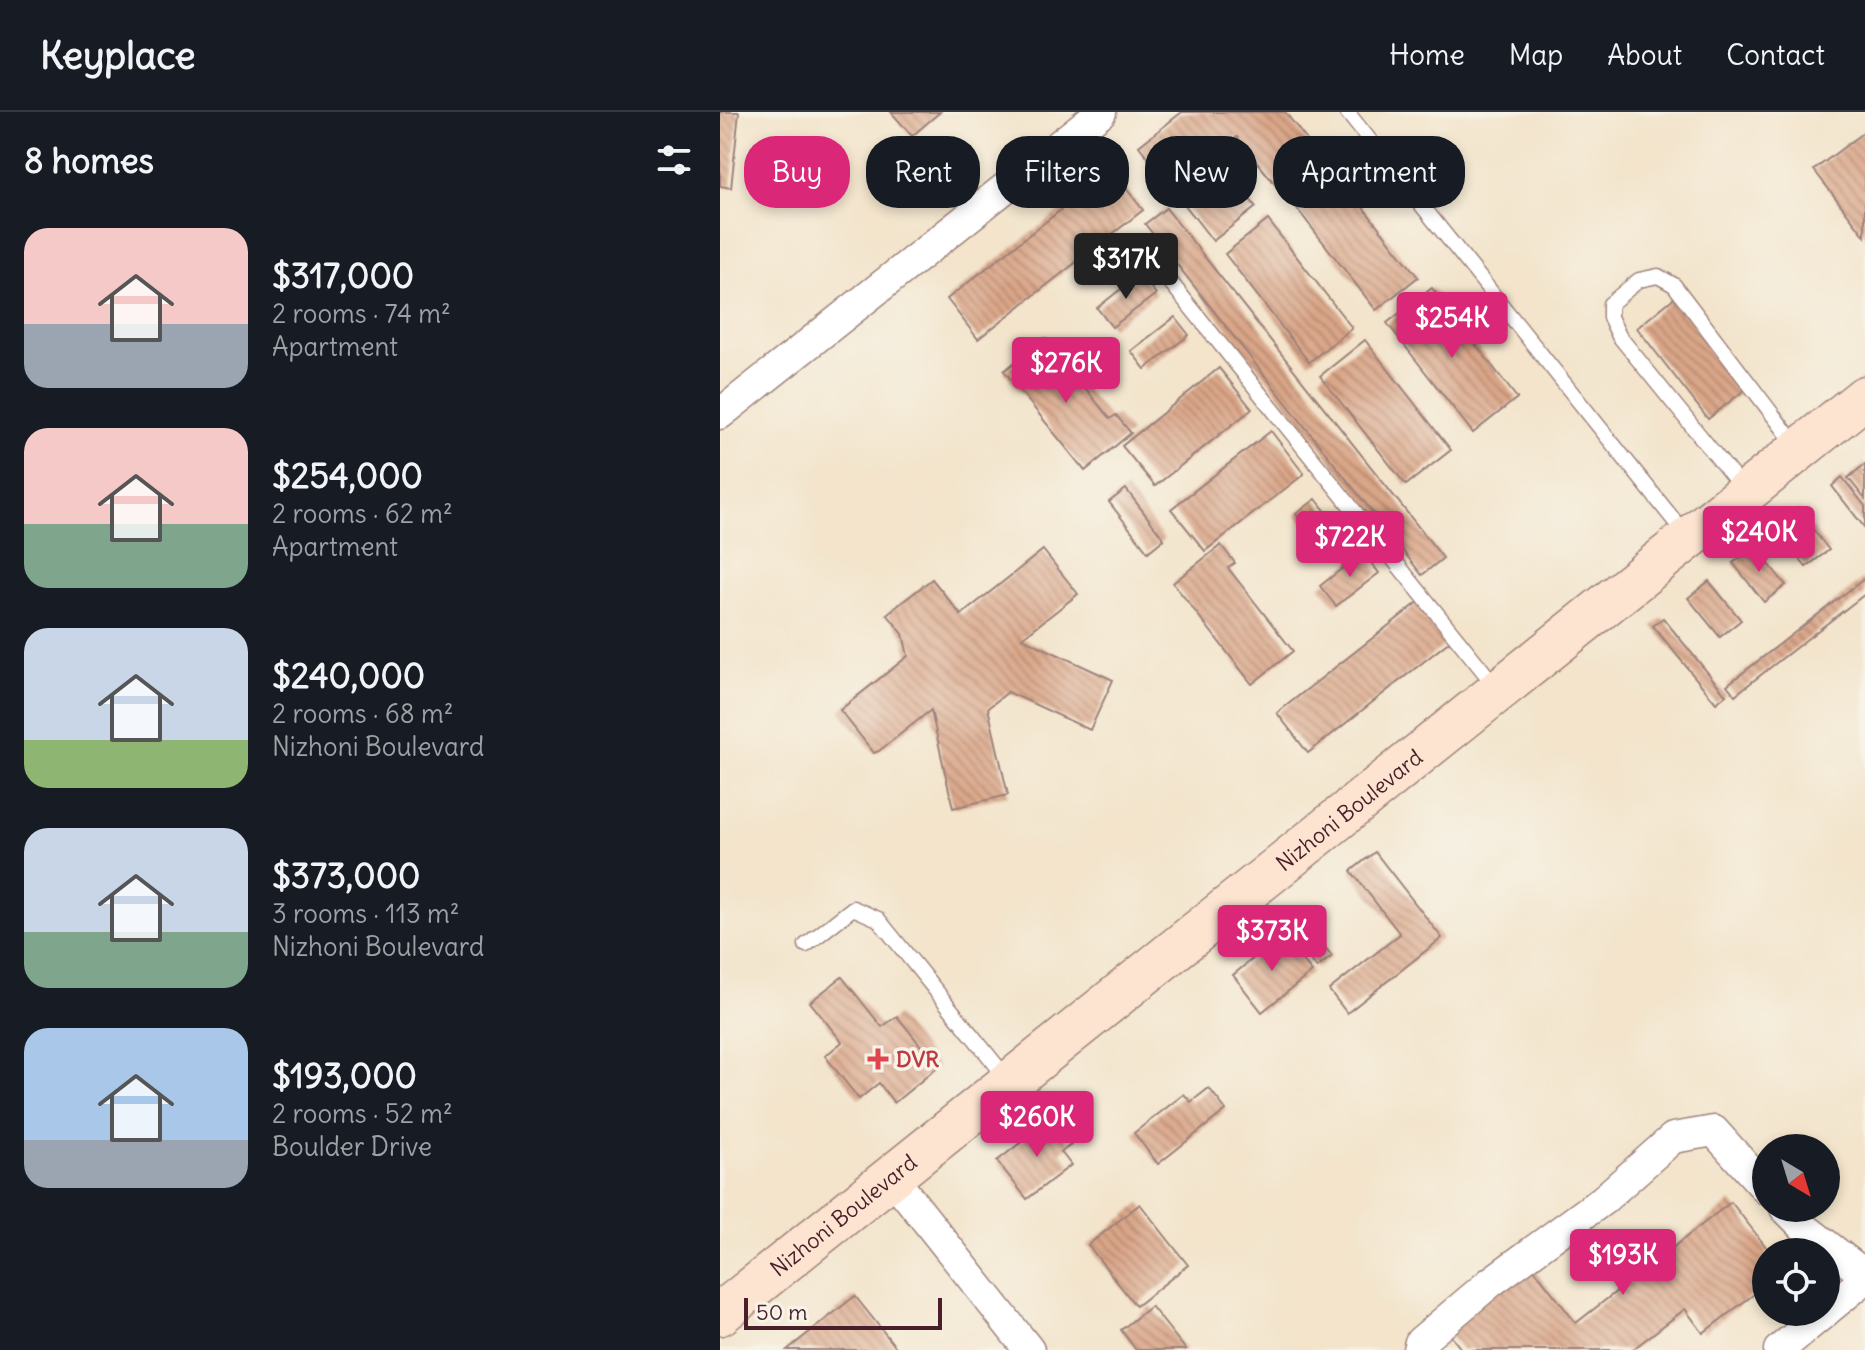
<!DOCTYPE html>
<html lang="en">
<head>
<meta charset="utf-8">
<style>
	body { margin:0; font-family:Delius,sans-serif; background:#20242c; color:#f1f3f6; height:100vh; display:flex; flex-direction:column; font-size:30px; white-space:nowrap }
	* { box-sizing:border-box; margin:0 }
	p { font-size:26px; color:#9ea1a6 }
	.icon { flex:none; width:44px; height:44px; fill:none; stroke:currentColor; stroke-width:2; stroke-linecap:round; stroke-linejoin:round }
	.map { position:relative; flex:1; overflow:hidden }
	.details { display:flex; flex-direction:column; background:#171b24; width:720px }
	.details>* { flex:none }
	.top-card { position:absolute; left:24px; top:24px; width:760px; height:72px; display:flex; gap:16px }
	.needle { width:52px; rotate:142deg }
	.controls { position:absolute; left:1032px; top:1022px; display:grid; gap:16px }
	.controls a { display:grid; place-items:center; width:88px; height:88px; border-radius:50%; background:#171b24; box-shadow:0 4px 12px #0003; font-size:40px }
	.scale { position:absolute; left:24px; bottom:20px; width:198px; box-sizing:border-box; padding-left:8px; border:4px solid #4a1f2b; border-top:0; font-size:22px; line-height:28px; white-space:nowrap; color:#4a1f2b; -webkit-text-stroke:6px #f7f3e8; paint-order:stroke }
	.price { position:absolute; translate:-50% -68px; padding:0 18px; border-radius:8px; background:#db2777; color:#fff; font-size:26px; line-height:52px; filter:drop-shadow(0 2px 4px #0008) }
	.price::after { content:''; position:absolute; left:50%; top:48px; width:24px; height:18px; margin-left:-12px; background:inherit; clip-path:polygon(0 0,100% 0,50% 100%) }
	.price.selected { background:#222; color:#fff }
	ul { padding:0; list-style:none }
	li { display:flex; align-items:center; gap:24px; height:200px; padding:0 24px }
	li span { display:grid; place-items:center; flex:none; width:224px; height:160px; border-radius:24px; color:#555 }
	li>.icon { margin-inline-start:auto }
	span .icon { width:96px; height:96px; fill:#fffc; stroke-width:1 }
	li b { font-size:34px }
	h2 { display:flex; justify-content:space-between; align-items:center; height:96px; padding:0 24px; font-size:34px }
	.pill { padding:0 28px; border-radius:32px; background:#171b24; box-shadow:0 4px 12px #0003; font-size:28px; line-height:72px }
	.pill.selected { background:#db2777; color:#fff }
	header { display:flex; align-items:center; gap:48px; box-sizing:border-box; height:112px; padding:0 40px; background:#171b24; border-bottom:2px solid #363941 }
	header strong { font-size:38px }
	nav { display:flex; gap:44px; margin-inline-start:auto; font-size:28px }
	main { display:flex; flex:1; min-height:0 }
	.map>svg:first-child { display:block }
</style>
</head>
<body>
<header>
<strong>Keyplace</strong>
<nav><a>Home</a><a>Map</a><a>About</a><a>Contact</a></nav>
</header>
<main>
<section class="details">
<h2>8 homes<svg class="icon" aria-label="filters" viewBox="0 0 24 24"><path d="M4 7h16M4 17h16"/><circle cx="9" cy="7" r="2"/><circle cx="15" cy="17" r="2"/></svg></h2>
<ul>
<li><span style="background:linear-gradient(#f6c9c9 60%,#9aa5b1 0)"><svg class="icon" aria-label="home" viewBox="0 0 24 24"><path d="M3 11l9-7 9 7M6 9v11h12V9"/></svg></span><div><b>$317,000</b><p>2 rooms · 74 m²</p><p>Apartment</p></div></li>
<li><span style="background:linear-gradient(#f6c9c9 60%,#7fa58c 0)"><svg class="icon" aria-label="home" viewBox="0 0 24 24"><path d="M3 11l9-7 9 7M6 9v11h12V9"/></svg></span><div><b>$254,000</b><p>2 rooms · 62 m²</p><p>Apartment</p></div></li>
<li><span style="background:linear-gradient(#c9d6e8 70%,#8fb573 0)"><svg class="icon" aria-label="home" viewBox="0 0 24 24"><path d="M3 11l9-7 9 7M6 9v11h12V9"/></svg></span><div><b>$240,000</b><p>2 rooms · 68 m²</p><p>Nizhoni Boulevard</p></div></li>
<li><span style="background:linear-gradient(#c9d6e8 65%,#7fa58c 0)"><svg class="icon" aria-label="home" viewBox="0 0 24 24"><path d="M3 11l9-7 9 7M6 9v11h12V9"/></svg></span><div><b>$373,000</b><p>3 rooms · 113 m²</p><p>Nizhoni Boulevard</p></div></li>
<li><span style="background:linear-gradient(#a9c7e8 70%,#9aa5b1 0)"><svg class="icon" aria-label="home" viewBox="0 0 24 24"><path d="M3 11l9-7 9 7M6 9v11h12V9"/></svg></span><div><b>$193,000</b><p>2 rooms · 52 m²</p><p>Boulder Drive</p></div></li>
</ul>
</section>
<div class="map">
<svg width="1145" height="1238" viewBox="0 0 1145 1238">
	<defs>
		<pattern id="building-back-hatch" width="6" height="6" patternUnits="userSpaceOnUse" patternTransform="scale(2)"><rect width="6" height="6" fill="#daa688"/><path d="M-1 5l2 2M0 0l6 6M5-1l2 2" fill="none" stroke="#b3876f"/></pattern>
	</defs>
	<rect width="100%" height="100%" fill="#f7f3e8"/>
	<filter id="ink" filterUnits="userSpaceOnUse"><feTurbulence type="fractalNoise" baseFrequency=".0125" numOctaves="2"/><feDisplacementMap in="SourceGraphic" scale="16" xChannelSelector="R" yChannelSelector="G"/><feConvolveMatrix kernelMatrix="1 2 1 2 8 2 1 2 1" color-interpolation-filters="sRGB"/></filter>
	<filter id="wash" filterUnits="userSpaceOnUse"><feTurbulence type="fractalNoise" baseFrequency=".006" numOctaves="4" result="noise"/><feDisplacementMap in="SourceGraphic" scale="32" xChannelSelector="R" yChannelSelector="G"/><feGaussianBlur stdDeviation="1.8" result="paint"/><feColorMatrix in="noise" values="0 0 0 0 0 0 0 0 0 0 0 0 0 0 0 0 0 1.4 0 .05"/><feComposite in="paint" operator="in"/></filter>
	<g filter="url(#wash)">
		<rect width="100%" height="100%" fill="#f3e4cb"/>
		<g id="blocks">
			<g fill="url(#building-back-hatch)">
				<polygon points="0,0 19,0 11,76 0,74"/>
				<polygon points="171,0 220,0 192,24"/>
				<polygon points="462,0 565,0 599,44 558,76 517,25 495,43 536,95 493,129 419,34"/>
				<polygon points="1145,19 1145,124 1094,58"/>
				<polygon points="612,56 698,165 656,198 571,89"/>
				<polygon points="392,58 423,98 258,227 227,187"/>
				<polygon points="446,96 723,446 702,463 425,112"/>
				<polygon points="548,108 632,216 589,250 505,142"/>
				<polygon points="420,162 436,182 392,215 377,196"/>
				<polygon points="712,176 797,286 753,321 667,211"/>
				<polygon points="955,185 1027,276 988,307 917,216"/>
				<polygon points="455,205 469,223 425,257 411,239"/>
				<polygon points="325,226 390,307 396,303 411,321 365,359 284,259"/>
				<polygon points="645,228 731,338 686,373 600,264"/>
				<polygon points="499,256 532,297 435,374 402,334"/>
				<polygon points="551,319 584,362 485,439 451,397"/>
				<polygon points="1145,352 1145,387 1128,366"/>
				<polygon points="1122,365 1145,394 1145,416 1112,374"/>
				<polygon points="406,377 444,427 428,440 389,390"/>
				<polygon points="596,387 622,420 602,435 576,402"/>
				<polygon points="1078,398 1109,438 1086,455 1055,416"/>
				<polygon points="501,433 515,451 508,456 573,539 532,572 453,471"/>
				<polygon points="1034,434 1066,473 1044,490 1013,451"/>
				<polygon points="323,438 358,482 302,526 393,568 370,618 288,580 268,596 288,683 233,696 211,598 159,639 154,641 120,598 188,544 183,522 167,502 212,467 241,503"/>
				<polygon points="643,440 659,461 616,494 600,474"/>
				<polygon points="1145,466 1145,482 1015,583 1007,573"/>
				<polygon points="989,469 1021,508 1000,525 968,486"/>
				<polygon points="700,489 731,528 588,641 557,601"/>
				<polygon points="943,506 1006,583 996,591 933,514"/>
				<polygon points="655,740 722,826 627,901 609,878 680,822 631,759"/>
				<polygon points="581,805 612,844 597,856 566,817"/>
				<polygon points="562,823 592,860 542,900 513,863"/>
				<polygon points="122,865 162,915 177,904 218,955 174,991 159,971 139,987 105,944 122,930 90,890"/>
				<polygon points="489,976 506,998 438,1052 414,1021 464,982 471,990"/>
				<polygon points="331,1007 351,1033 341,1040 351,1053 307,1087 277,1049"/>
				<polygon points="1011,1090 1050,1140 1046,1140 1046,1173 983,1221 965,1197 912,1238 742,1238 722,1213 807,1148 856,1211"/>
				<polygon points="420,1092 468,1153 416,1194 368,1133"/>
				<polygon points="135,1184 178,1238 67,1238"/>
				<polygon points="431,1194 466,1238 416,1238 401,1218"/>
			</g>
		</g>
	</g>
	<g filter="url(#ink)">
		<use href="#blocks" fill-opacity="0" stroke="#9e827b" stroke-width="2"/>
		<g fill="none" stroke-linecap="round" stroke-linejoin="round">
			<g stroke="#9e827b" stroke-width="17">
				<g id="service">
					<polyline points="627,0 965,422"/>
					<polyline points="423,136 776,575"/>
					<polyline points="1023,377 899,224 890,205 890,192 919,168 938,164 954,173 1078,336"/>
					<polyline points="86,833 133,796 158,807 289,969"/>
				</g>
			</g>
			<g stroke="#9e827b" stroke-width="33">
				<g id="minor">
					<polyline points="0,302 381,0"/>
					<polyline points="172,1065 309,1238"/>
					<polyline points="1065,1096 1086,1117 1145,1163"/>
					<polyline points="1106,1199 1145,1167"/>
					<polyline points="698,1238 700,1230 771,1170 883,1088 953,1026 994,1019 1046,1077"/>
					<polyline points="1059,1238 1105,1200"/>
				</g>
			</g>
			<g stroke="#9e827b" stroke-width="45">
				<g id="secondary">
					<path id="s1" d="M0,1202l1145,-917"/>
				</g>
			</g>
			<use href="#service" stroke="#fff" stroke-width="14"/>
			<use href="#minor" stroke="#fff" stroke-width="30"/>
			<use href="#secondary" stroke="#fde4d1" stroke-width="42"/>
		</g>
	</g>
	<path fill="#e0444e" stroke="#f7f3e8" stroke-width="3" d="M154 935h8v8h8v8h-8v8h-8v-8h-8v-8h8z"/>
	<g text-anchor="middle" stroke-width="7" stroke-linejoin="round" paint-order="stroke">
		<g font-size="22" fill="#4a1f2b" stroke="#f7f3e8">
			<text dy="8" stroke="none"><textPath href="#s1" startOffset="806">Nizhoni Boulevard</textPath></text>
			<text dy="8" stroke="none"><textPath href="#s1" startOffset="158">Nizhoni Boulevard</textPath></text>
		</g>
		<g font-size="22" font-weight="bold" fill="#be3a42" stroke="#f7f3e8" text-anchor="start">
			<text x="176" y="955">DVR</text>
		</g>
	</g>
</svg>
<div class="controls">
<a><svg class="needle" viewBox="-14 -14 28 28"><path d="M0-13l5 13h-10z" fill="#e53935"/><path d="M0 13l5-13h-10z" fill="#9ea1a6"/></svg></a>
<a><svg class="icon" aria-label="locate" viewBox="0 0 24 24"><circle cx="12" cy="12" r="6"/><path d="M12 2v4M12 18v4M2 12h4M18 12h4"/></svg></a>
</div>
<div class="scale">50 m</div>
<b class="price selected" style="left:406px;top:189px">$317K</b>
<b class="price" style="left:732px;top:248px">$254K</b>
<b class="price" style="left:346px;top:293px">$276K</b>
<b class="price" style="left:1039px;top:462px">$240K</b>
<b class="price" style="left:630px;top:467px">$722K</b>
<b class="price" style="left:552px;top:861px">$373K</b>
<b class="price" style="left:317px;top:1047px">$260K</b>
<b class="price" style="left:903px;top:1185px">$193K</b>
<div class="top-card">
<a class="pill selected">Buy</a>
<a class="pill">Rent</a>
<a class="pill">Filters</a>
<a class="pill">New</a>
<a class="pill">Apartment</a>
</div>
</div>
</main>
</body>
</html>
